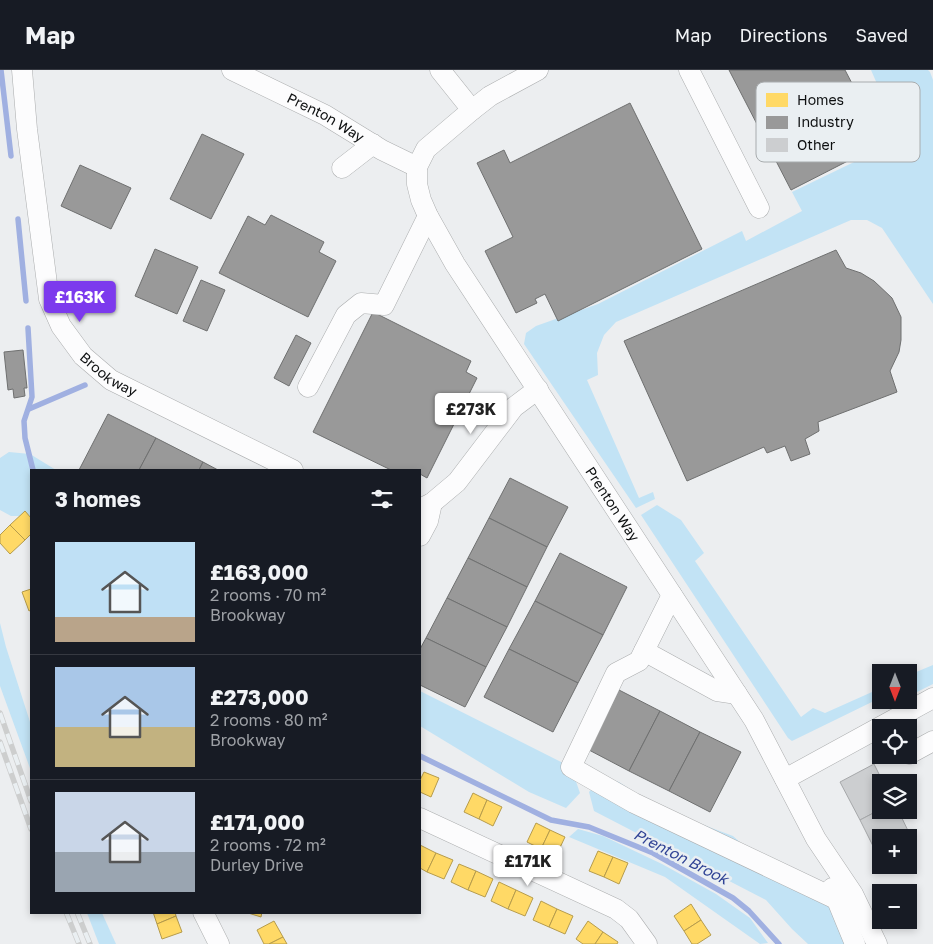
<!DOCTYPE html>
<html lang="en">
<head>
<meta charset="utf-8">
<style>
	body { margin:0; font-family:"Golos Text",sans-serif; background:#20242c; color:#f1f3f6; height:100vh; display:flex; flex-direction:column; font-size:19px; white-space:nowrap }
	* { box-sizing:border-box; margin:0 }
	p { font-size:16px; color:#9ea1a6 }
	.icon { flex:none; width:28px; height:28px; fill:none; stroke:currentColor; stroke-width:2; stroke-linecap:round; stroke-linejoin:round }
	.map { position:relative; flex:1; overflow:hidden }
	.panel { position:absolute; left:30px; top:399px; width:391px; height:445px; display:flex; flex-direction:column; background:#171b24; border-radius:0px; box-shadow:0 2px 8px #0003 }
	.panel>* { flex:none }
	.needle { width:32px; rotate:180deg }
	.fabs { position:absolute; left:872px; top:594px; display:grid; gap:10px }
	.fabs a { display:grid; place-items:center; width:45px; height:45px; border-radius:0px; background:#171b24; box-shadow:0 2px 8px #0003; font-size:25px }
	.price { position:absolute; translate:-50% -42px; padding:0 11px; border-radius:5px; background:#fff; color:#222; font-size:16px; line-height:32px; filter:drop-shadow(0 1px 2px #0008) }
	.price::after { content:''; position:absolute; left:50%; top:30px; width:15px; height:11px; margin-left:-8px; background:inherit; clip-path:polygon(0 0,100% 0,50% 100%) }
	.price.on { background:#7c3aed; color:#fff }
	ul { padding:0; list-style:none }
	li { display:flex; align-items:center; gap:15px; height:125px; padding:0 25px }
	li+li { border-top:1px solid #363941 }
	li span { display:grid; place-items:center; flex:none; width:140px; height:100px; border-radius:0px; color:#555 }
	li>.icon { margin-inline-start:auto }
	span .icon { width:60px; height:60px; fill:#fffc; stroke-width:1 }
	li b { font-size:21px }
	h2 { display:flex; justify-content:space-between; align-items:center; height:60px; padding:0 25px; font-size:21px }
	header { display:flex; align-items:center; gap:30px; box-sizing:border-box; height:70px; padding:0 25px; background:#171b24; border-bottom:1px solid #363941 }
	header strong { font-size:24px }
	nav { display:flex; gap:28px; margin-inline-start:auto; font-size:18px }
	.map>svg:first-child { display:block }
</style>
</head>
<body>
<header>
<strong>Map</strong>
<nav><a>Map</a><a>Directions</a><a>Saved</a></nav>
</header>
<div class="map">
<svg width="933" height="874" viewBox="0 0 933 874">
	<rect width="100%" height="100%" fill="#eceef0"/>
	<g fill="#c2e3f5">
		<polygon points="871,0 928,0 930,2 933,10 933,234 882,158 867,150 851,150 616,252 604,265 597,283 598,305 587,310 639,428 653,422 655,429 636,438 524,274 526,263 536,256 598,234 742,161 746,171 802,141 792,122 910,65 903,53 888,39"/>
		<polygon points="9,382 30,384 56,400 31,400 31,446 11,446 0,440 0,388"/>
		<polygon points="657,435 681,450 704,483 695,491 801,647 813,638 825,643 881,618 881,630 899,630 894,633 876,630 792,671 788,668 641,445"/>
		<polygon points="0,553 6,577 31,655 31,701 0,616"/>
		<polygon points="933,595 933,614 909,626 909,605"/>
		<polygon points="420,621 571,697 580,723 566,738 529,722 420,656"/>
		<polygon points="602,707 619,712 670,746 701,754 733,766 759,789 820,819 852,874 808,874 792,859 766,830 594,741 589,722"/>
		<polygon points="578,759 603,766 662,794 716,824 750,848 768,873 760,874 665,807 569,767"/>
		<polygon points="87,843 102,843 116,874 99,874"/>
	</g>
	<g fill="#ffd966" stroke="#b69c4c">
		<polygon points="25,441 31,448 31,464 25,470 10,455"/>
		<polygon points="10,455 25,470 10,484 0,473 0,465"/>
		<polygon points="31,519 31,540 29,541 22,522"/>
		<polygon points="424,702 439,708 431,727 420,722 420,710"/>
		<polygon points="473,723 487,730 479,749 464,742"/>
		<polygon points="487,730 502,737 493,756 479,749"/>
		<polygon points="536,753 550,760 541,779 527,772"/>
		<polygon points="550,760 565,767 556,786 541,779"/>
		<polygon points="420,775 436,783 427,802 420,798"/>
		<polygon points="598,781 613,787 604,807 589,801"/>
		<polygon points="436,783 453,790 444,809 427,802"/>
		<polygon points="613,787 628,793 619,814 604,807"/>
		<polygon points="459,794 476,801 468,820 451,812"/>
		<polygon points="476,801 493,809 485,827 468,820"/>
		<polygon points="499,812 516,820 508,839 491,831"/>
		<polygon points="516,820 533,828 525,846 508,839"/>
		<polygon points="541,831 557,839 549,857 533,850"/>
		<polygon points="691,834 701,850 684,861 674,846"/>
		<polygon points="557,839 573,846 565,864 549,857"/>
		<polygon points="153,842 175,842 176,846 157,854"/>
		<polygon points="245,842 262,842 261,847"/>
		<polygon points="176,846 182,862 162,869 157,854"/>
		<polygon points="701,850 711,865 697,874 692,874 684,861"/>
		<polygon points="274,851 283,867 269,874 264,874 257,860"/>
		<polygon points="588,851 603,862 595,874 583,874 576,869"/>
		<polygon points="603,862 618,872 617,874 595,874"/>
		<polygon points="283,867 287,874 269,874"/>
	</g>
	<g fill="#999" stroke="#6f7070">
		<polygon points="729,0 845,0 883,73 791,120"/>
		<polygon points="630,33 702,179 558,251 545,224 535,229 537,233 516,243 485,181 513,167 477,93 504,80 510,93"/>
		<polygon points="202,64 244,84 211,149 170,129"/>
		<polygon points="80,95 131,118 111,159 61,136"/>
		<polygon points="271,145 324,172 319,182 336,191 308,247 219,203 248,146 265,155"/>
		<polygon points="155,179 198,197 177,244 135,226"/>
		<polygon points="836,180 846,198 861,203 874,211 892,228 901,247 901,270 899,282 890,301 897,322 818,352 819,361 805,369 810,384 791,391 785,376 767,383 764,377 687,411 624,271"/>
		<polygon points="201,210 225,220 207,261 183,251"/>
		<polygon points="373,242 471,291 466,302 477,308 427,408 420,404 420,400 391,400 313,362"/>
		<polygon points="296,265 311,273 289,316 274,308"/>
		<polygon points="23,280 27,318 24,318 25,326 14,328 13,319 8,320 4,282"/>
		<polygon points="108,344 156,368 139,400 79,400"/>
		<polygon points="156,368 203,392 199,400 139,400"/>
		<polygon points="203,392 218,400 199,400"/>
		<polygon points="510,408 568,437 547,477 489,448"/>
		<polygon points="489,448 547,477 527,517 468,488"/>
		<polygon points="560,483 627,517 603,565 535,531"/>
		<polygon points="468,488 527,517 507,557 447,528"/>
		<polygon points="447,528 507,557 486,597 426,568"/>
		<polygon points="535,531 603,565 578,613 509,579"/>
		<polygon points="426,568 486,597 465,637 420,615 420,579"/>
		<polygon points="509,579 578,613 553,662 484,627"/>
		<polygon points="619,620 660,641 629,701 589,680"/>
		<polygon points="660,641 700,662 669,721 629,701"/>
		<polygon points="700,662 741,682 710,742 669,721"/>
	</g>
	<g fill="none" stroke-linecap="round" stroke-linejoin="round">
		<g stroke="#a0b0e1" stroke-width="5.5">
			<polyline points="1,0 11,86"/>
			<polyline points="18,149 26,231"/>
			<polyline points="28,258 32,327 24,351 25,368 33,400"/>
			<polyline points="29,339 85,315"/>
			<polyline points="420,686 551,750 589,757 653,783 733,828 749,841 779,874"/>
		</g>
	</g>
	<g fill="#ccced0" stroke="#a6a8aa">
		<polygon points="874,694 883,712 881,712 881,739 860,750 840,712"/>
		<polygon points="881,739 881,740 898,740 913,771 909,773 909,768 881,768 881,787 879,788 860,750"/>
	</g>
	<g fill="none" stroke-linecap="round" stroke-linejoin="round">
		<g stroke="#abadae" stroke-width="21">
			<g id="minor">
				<path id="s1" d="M22,0l5,59 22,170 12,27 22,30 28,24 182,90"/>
				<path id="s2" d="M232,0l93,45 57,35 35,17"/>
				<polyline points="440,0 472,40"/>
				<path id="s3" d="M538,0l-48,26 -18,14 -46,39 -9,18v17l4,16 7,16 27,48 299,456 62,119 37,55 24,50"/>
				<polyline points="689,0 759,138"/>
				<polyline points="342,98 373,74"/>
				<polyline points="308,317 346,245 361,233 384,235 428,146"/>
				<polyline points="420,439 432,433 457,412 514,337 538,319"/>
				<polyline points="420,466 428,451 432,433"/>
				<polyline points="672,525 639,591 616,603 571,697 634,733 836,829"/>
				<polyline points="644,581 717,621 737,624"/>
				<polyline points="909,684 933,671"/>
				<polyline points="785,709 933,628"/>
				<polyline points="420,748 616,839 629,849 647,874"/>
				<polyline points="832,818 855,874"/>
				<polyline points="203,842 219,874"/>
			</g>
		</g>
		<use href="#minor" stroke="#fcfcfd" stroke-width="20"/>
		<g stroke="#cdcece" stroke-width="5.5">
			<g id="rail">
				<polyline points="0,643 31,731"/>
				<polyline points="0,672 31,759"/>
				<polyline points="66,842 79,874"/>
				<polyline points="77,842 90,874"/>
			</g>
		</g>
		<use href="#rail" stroke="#eaeff2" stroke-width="4" stroke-dasharray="11" stroke-linecap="butt"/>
	</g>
	<g text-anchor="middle" stroke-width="5" stroke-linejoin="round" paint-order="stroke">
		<g font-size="14" fill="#0d0f10" stroke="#eaeff2">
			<text dy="5" stroke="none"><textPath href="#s2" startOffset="105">Prenton Way</textPath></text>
			<text dy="5" stroke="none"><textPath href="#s1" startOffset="329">Brookway</textPath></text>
			<text dy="5" stroke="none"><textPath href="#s3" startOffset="551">Prenton Way</textPath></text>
		</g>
		<g font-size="15" font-style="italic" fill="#304395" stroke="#eaeff2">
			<text transform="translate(681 787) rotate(27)" y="5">Prenton Brook</text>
		</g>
	</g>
	<rect x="756" y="12" width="164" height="80" rx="8" fill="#eaeff2" stroke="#a8acae" stroke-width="1"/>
	<rect x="766" y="23" width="22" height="14" fill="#ffd966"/>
	<rect x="766" y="46" width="22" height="13" fill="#999"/>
	<rect x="766" y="68" width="22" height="14" fill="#ccced0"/>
	<g font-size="14" fill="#0d0f10">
		<text x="797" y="35">Homes</text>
		<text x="797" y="57">Industry</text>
		<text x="797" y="80">Other</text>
	</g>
</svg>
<div class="fabs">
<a><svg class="needle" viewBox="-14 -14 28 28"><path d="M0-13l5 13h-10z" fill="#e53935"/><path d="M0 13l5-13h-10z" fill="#9ea1a6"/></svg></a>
<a><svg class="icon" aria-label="locate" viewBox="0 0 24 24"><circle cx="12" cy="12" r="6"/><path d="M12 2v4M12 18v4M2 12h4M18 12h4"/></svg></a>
<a><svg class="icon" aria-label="layers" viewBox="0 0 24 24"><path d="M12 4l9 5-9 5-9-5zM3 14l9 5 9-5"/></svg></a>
<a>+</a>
<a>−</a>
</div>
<b class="price on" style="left:80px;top:253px">£163K</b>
<b class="price" style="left:471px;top:365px">£273K</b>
<b class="price" style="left:528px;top:817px">£171K</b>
<section class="panel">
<h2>3 homes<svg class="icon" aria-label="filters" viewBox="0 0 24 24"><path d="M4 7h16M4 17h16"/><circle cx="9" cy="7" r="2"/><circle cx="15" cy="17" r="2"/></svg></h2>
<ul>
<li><span style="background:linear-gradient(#bfe0f5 75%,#b9a48a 0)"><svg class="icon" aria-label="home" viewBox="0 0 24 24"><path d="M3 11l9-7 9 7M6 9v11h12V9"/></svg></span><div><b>£163,000</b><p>2 rooms · 70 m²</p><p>Brookway</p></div></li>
<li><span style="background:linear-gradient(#a9c7e8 60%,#c2b280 0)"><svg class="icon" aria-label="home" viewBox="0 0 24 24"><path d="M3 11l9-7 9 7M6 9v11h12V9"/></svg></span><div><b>£273,000</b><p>2 rooms · 80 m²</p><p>Brookway</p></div></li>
<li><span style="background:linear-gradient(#c9d6e8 60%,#9aa5b1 0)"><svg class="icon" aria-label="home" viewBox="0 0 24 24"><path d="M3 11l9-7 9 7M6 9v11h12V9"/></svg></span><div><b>£171,000</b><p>2 rooms · 72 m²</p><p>Durley Drive</p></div></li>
</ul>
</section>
</div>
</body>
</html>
